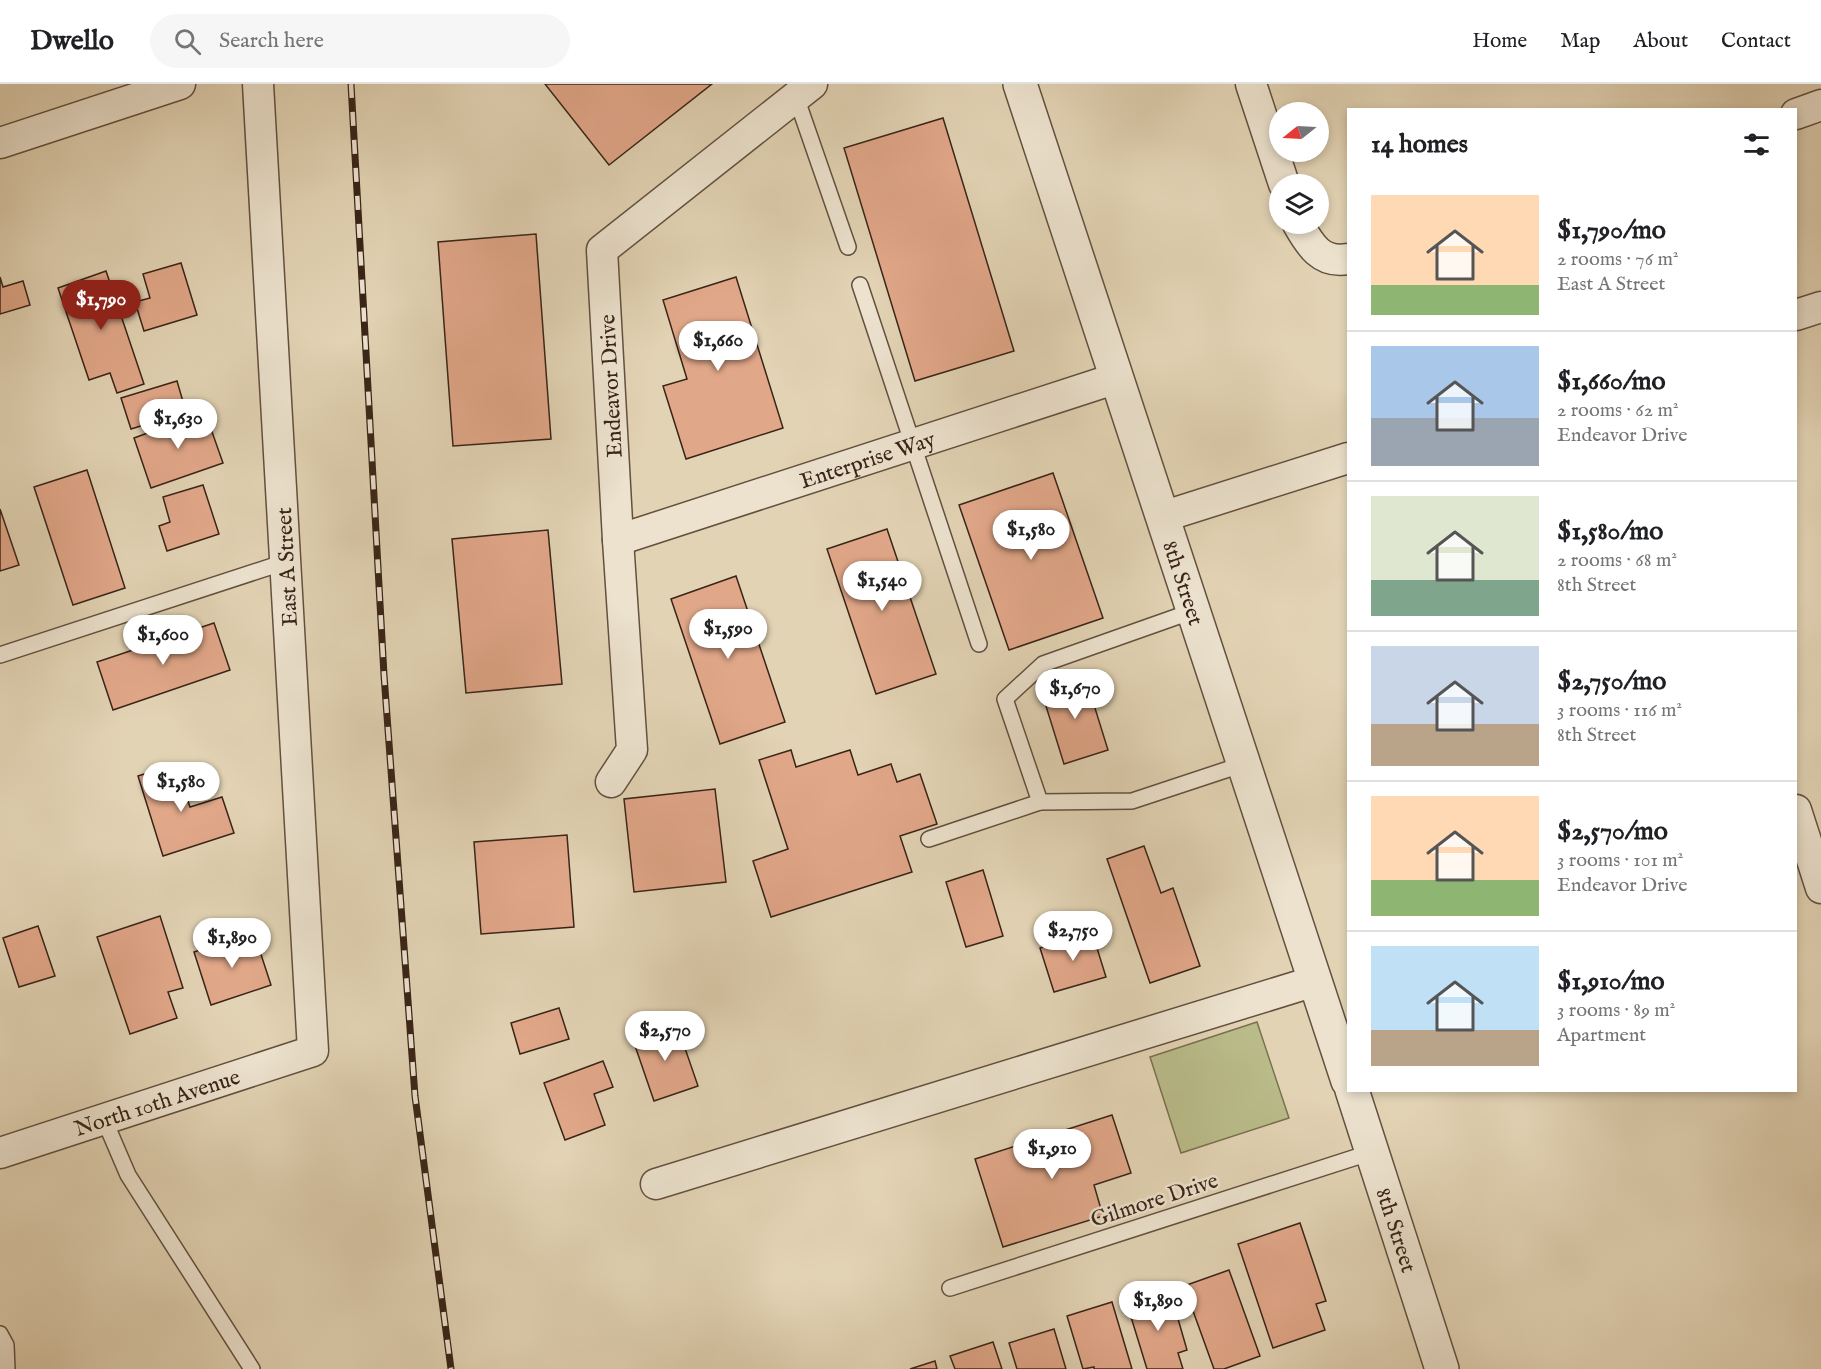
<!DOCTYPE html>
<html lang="en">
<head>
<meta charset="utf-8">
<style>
	body { margin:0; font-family:"IM FELL English",serif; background:#f6f6f6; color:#202124; height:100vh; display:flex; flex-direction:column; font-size:22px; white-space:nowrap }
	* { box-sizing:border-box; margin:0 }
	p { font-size:20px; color:#757577 }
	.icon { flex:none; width:33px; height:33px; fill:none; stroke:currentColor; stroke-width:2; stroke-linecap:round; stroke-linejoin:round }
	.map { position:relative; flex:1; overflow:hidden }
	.panel { position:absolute; left:1347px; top:24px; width:450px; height:984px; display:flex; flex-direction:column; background:#fff; border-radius:0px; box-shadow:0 3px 9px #0003 }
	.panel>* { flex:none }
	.needle { width:39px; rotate:252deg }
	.buttons { position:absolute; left:1269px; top:18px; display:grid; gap:12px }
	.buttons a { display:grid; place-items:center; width:60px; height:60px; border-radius:50%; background:#fff; box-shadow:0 3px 9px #0003; font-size:30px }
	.price { position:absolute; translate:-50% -51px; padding:0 14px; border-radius:21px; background:#fff; color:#222; font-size:20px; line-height:39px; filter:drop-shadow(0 2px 3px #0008) }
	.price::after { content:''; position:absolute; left:50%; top:36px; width:18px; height:14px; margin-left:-9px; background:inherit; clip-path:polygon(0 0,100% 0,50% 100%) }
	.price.on { background:#8f2418; color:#fff }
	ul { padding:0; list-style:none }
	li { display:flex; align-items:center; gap:18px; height:150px; padding:0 24px }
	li+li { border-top:2px solid #e0e0e0 }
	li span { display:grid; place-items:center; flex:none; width:168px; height:120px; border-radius:0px; color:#555 }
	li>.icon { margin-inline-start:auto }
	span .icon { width:72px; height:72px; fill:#fffc; stroke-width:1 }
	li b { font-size:26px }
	h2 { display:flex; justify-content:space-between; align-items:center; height:72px; padding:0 24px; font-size:26px }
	header { display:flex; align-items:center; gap:36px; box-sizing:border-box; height:84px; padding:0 30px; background:#fff; border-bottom:2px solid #e0e0e0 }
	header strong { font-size:28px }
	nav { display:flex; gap:33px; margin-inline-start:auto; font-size:21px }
	.search { width:420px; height:54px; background:#f6f6f6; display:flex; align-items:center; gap:15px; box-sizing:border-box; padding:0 21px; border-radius:33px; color:#757577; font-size:22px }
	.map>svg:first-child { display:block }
</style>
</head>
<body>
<header>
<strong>Dwello</strong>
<div class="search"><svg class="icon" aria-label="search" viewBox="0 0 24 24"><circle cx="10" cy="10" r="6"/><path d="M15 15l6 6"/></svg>Search here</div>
<nav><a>Home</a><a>Map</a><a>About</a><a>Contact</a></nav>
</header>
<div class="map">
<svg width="1821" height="1285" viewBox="0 0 1821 1285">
	<rect width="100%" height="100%" fill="#e2d3b4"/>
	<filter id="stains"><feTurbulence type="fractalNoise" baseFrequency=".00333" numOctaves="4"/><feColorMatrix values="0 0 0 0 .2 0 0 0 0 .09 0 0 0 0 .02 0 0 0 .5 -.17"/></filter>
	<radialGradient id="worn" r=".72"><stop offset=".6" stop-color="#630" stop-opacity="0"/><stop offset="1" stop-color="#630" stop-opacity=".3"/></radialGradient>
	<polygon fill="#b9bb89" stroke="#797050" stroke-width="1.5" points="1257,938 1289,1034 1181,1069 1150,973"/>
	<g fill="#e1a789" stroke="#392418" stroke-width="1.5">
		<polygon points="545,0 712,0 609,81"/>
		<polygon points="943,34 1014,267 915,297 844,64"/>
		<polygon points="536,150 551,355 453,362 438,158"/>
		<polygon points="181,179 197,231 144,247 135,218 150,214 143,190"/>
		<polygon points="106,187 144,300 117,309 110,289 89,296 58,204"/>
		<polygon points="0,193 3,203 23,197 30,221 0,230"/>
		<polygon points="736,193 783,344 686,375 663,302 687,295 663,216"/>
		<polygon points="177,297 186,328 131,345 121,314"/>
		<polygon points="205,328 223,379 151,404 134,354"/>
		<polygon points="87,386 125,504 73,521 34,403"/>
		<polygon points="1053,389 1103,534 1009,566 959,421"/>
		<polygon points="203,401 219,450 167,467 159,442 170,438 163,413"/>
		<polygon points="0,425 19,481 0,487"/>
		<polygon points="887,445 936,590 876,610 827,465"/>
		<polygon points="548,446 562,600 466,609 452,455"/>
		<polygon points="736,492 785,638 720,660 671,515"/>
		<polygon points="214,539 230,586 113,626 97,578"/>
		<polygon points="1085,592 1108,666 1064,680 1041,606"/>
		<polygon points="791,666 796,683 850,666 858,691 891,680 897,698 920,690 937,740 900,752 912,788 771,833 753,777 788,765 759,676"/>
		<polygon points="175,680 190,723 222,713 234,749 163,772 138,692"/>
		<polygon points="715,705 726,798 634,808 624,715"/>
		<polygon points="567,751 574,843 481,850 474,758"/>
		<polygon points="1144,762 1161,809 1173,804 1200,882 1150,899 1107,775"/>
		<polygon points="983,786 1003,852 966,863 946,798"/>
		<polygon points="160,832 183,904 168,908 177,934 130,950 97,853"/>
		<polygon points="38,842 55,892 19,903 3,854"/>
		<polygon points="1092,848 1106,893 1054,908 1040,864"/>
		<polygon points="254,849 271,901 211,921 194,868"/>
		<polygon points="559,924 569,955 520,970 511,939"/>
		<polygon points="676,938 698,1002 654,1017 632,953"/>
		<polygon points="603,977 613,1003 594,1010 605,1041 565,1056 544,999"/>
		<polygon points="1112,1031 1131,1089 1094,1101 1103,1132 1003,1163 975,1075"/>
		<polygon points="1300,1139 1326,1217 1316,1220 1325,1246 1273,1264 1238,1160"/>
		<polygon points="1229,1186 1260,1272 1224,1285 1214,1285 1184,1202"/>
		<polygon points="1170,1207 1187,1266 1178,1269 1183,1285 1147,1285 1127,1220"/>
		<polygon points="1112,1218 1132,1285 1094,1285 1094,1283 1083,1285 1067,1232"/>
		<polygon points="1054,1245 1066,1285 1017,1285 1009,1259"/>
		<polygon points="993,1258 1002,1285 955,1285 950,1272"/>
		<polygon points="935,1277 937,1285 910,1285"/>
	</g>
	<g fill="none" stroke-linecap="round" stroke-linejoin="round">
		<g stroke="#63503f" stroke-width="18">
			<g id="service">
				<polyline points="796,13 848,163"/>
				<polyline points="860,201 979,560"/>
				<polyline points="1193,527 1043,580 1005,615 1040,718 1132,717 1244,680"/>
				<polyline points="0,571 285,478"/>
				<polyline points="929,755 1040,718"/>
				<polyline points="104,1035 128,1091 252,1285"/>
				<polyline points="950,1204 1372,1068"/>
				<polyline points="0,1250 6,1261 7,1285"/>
			</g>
		</g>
		<g stroke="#63503f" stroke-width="33">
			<g id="minor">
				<polyline points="1251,0 1284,100"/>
				<polyline points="1796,30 1821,21"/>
				<polyline points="0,59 180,0"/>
				<path d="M1298,140c12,21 23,40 50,35"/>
				<polyline points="1796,231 1821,223"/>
				<polyline points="1162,433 1348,374"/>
				<path id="s1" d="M618,456l499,-162"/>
				<polyline points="611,698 632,666 618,456 602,166 812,0"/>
				<polyline points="1796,726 1821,804"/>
				<path id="s2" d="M0,1069l313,-102 -55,-967"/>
				<polyline points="656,1100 1315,897"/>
			</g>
		</g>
		<g stroke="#63503f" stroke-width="36">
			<g id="tertiary">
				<path id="s3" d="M1020,0l328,997"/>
				<path id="s4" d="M1352,1006l90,279"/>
			</g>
		</g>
		<use href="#service" stroke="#ece2ce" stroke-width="15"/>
		<use href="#minor" stroke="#ece2ce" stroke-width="30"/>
		<use href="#tertiary" stroke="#ece2ce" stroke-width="33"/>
		<g stroke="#392418" stroke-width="7">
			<polyline id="rail" points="351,0 384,591 415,1012 451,1285"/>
		</g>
		<use href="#rail" stroke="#ece2ce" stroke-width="4.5" stroke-dasharray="14" stroke-linecap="butt"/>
	</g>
	<g text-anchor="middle" stroke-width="5" stroke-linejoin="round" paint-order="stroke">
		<g font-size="22" fill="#392418" stroke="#ece2ce">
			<text transform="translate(610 302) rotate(-93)" y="8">Endeavor Drive</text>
			<text dy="8" stroke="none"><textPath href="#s1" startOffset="262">Enterprise Way</textPath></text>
			<text transform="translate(286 483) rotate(-93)" y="8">East A Street</text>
			<text dy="8" stroke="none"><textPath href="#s3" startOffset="525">8th Street</textPath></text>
			<text dy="8" stroke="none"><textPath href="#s2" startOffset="165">North 10th Avenue</textPath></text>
			<text transform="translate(1154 1115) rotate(-18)" y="8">Gilmore Drive</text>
			<text dy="8" stroke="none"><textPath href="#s4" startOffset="147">8th Street</textPath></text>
		</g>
	</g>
	<rect width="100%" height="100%" filter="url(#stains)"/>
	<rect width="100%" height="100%" fill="url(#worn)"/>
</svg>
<div class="buttons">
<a><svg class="needle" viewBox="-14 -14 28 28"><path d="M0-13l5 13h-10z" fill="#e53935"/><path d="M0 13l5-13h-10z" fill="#757577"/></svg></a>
<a><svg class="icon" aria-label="layers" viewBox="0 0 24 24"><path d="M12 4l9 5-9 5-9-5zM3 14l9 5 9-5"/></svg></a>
</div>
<b class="price on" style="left:101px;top:247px">$1,790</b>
<b class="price" style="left:718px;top:288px">$1,660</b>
<b class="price" style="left:178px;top:366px">$1,630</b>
<b class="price" style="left:1031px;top:477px">$1,580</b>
<b class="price" style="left:882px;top:528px">$1,540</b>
<b class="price" style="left:728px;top:576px">$1,590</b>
<b class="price" style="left:163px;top:582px">$1,600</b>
<b class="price" style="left:1075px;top:636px">$1,670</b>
<b class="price" style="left:181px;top:729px">$1,580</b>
<b class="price" style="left:1073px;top:878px">$2,750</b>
<b class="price" style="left:232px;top:885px">$1,890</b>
<b class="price" style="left:665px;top:978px">$2,570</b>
<b class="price" style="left:1052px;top:1096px">$1,910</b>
<b class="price" style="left:1158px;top:1248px">$1,890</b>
<section class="panel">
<h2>14 homes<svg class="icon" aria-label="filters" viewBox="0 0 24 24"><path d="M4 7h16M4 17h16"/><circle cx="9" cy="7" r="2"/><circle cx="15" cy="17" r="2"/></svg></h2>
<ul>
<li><span style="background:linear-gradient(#ffd9b3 75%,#8fb573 0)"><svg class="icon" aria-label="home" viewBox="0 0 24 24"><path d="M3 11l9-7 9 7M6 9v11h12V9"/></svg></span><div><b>$1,790/mo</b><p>2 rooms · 76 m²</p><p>East A Street</p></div></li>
<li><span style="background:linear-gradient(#a9c7e8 60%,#9aa5b1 0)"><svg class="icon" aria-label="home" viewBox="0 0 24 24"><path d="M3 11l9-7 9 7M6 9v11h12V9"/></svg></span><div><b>$1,660/mo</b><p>2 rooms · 62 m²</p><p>Endeavor Drive</p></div></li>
<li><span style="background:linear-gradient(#dfe7d0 70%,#7fa58c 0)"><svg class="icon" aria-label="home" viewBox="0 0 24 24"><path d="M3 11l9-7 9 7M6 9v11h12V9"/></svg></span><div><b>$1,580/mo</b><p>2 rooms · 68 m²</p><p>8th Street</p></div></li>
<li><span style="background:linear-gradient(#c9d6e8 65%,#b9a48a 0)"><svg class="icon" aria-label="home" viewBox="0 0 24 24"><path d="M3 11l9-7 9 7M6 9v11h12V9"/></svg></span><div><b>$2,750/mo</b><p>3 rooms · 116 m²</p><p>8th Street</p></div></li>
<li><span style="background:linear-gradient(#ffd9b3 70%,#8fb573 0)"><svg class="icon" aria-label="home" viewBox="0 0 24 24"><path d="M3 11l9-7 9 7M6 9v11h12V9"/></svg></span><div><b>$2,570/mo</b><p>3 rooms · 101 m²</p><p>Endeavor Drive</p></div></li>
<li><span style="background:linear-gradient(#bfe0f5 70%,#b9a48a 0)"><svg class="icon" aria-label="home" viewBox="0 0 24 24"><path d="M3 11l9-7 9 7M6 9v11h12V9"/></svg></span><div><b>$1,910/mo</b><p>3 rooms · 89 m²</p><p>Apartment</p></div></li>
</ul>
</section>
</div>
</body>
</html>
